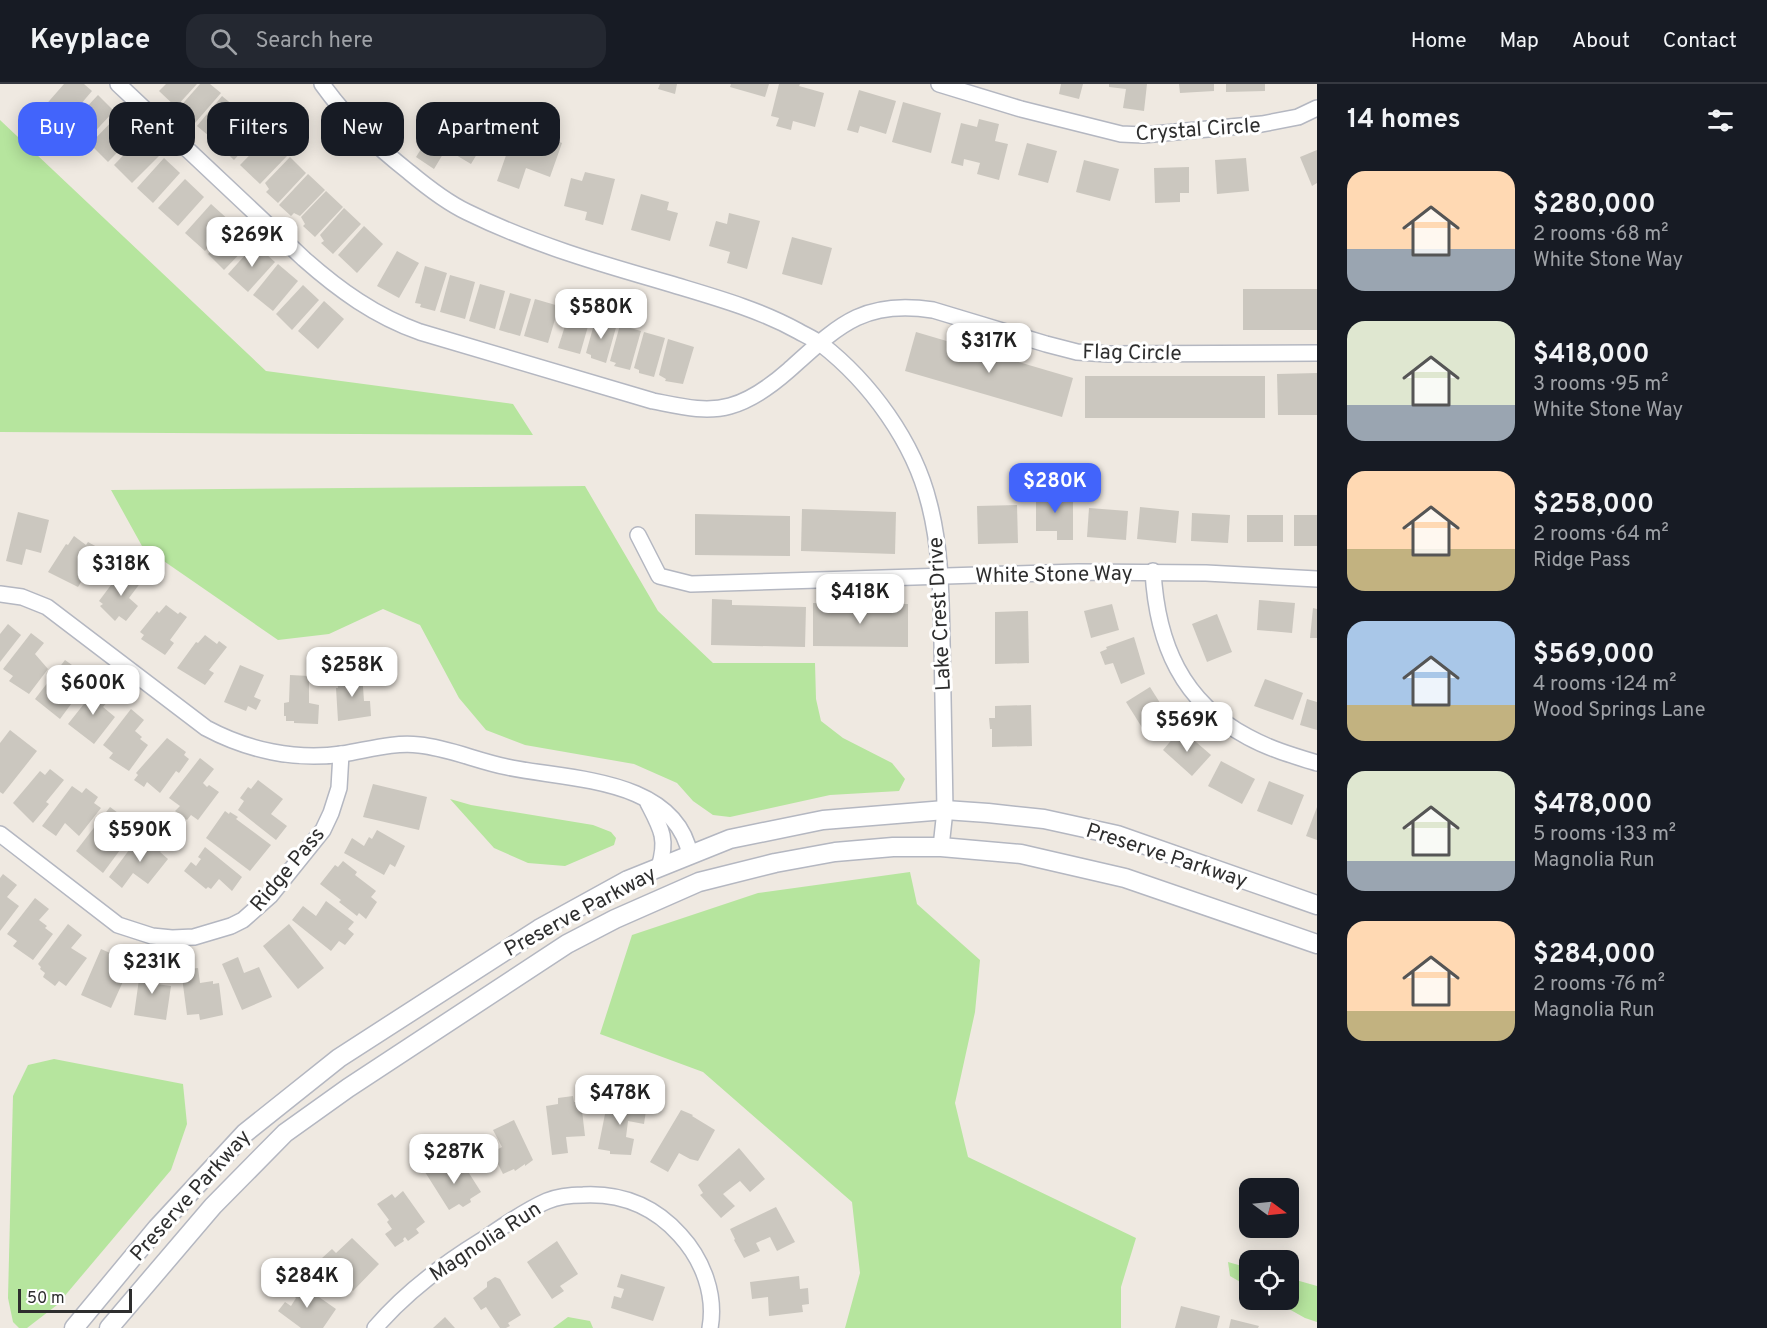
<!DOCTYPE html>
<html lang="en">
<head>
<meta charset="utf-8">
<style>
	body { margin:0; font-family:Overpass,sans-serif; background:#242831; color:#f1f3f6; height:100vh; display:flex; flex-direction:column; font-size:22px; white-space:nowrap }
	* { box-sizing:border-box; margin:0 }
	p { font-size:20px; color:#9ea1a6 }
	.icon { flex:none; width:33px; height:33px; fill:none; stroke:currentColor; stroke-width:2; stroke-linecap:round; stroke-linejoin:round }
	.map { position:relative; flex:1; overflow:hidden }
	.sheet { display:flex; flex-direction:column; background:#171b24; width:450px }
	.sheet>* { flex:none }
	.guide { position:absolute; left:18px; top:18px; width:570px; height:54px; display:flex; gap:12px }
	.needle { width:39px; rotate:105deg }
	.buttons { position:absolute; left:1239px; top:1094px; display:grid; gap:12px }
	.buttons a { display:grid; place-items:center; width:60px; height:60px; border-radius:12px; background:#171b24; box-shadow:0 3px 15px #0003; font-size:30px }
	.scale { position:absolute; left:18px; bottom:15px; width:114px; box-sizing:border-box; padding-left:6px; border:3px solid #2e2e2e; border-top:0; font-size:16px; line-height:21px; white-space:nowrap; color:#2e2e2e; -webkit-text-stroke:4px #fff; paint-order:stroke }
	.price { position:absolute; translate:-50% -51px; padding:0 14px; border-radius:12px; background:#fff; color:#222; font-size:20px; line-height:39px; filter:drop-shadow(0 2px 3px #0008) }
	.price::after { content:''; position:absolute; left:50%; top:36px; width:18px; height:14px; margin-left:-9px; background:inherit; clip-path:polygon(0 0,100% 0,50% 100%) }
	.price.selected { background:#4264fb; color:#fff }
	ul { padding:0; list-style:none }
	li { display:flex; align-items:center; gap:18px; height:150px; padding:0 30px }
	li span { display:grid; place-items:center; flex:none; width:168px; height:120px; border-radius:18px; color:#555 }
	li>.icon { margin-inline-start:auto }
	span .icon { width:72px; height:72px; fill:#fffc; stroke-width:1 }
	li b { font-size:26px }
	h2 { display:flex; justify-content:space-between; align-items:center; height:72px; padding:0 30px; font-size:26px }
	.tag { padding:0 21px; border-radius:18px; background:#171b24; box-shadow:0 3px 15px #0003; font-size:21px; line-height:54px }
	.tag.selected { background:#4264fb; color:#fff }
	header { display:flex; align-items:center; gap:36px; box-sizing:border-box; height:84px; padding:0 30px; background:#171b24; border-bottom:2px solid #363941 }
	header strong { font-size:28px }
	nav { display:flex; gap:33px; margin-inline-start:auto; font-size:21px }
	.search { width:420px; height:54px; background:#242831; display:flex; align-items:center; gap:15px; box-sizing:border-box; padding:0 21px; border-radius:18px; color:#9ea1a6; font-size:22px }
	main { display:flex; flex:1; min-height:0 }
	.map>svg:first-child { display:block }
</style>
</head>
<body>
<header>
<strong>Keyplace</strong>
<div class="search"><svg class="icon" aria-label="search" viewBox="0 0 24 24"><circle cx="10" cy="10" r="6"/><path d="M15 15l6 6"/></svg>Search here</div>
<nav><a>Home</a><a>Map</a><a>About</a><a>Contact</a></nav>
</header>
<main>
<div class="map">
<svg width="1317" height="1244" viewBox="0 0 1317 1244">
	<rect width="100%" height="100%" fill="#efe9e1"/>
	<g fill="#b6e59e">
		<polygon points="0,36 266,287 513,320 533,351 0,348"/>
		<polygon points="585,402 658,527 713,579 815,579 816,615 821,637 843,654 892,679 905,695 899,707 830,711 730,733 713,731 693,717 677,699 634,680 525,661 486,646 459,614 420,541 383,525 329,550 278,556 142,462 111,406"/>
		<polygon points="450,715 471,721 593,741 611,748 616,754 614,761 565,782 528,779 494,764"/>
		<polygon points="910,788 917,820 980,876 975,928 955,1019 968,1073 1136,1154 1121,1203 1121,1244 845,1244 860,1189 852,1118 703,988 600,950 632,851 758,809"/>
		<polygon points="54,975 183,1000 187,1040 171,1086 57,1221 27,1244 19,1244 13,1238 8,1214 13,1012 28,981"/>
		<polygon points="1228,1178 1249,1184 1249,1203 1230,1192"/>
		<polygon points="1289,1194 1317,1202 1317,1238 1305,1234 1271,1215 1288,1215"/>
		<polygon points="568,1233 590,1237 593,1244 553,1244"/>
	</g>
	<g fill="#cbc7bf">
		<polygon points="64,0 84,0 92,7 63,41 43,24"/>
		<polygon points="166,0 197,0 176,23 159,7"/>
		<polygon points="200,0 210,0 221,9 195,39 178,25"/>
		<polygon points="660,0 677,0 675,10 658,5"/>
		<polygon points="731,0 769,0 765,13 730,3"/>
		<polygon points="779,0 800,0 799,2 824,9 815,43 793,37 791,46 776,42 779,34 771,32"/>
		<polygon points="1061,0 1083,0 1079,15 1059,10"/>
		<polygon points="1109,0 1147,0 1144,27 1123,24 1126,5 1109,3"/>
		<polygon points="1179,0 1214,0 1214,7 1180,9"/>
		<polygon points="1226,0 1265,0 1265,7 1226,8"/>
		<polygon points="859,6 896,17 886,50 860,42 858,49 847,46"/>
		<polygon points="98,11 114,27 87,56 70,41"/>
		<polygon points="222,12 240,27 215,57 197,42"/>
		<polygon points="903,18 941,29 931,69 892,58"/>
		<polygon points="447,24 489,50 471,80 446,65 434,85 416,73"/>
		<polygon points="118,31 136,49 108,78 90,60"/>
		<polygon points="244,31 260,47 234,76 217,60"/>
		<polygon points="979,35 999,40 995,57 1008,60 999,96 977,90 980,79 964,75 963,82 951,79 961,39 977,43"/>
		<polygon points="516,43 562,59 550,93 526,84 519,105 497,97"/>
		<polygon points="141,53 160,71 132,99 114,81"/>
		<polygon points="267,53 287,72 260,100 240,81"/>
		<polygon points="1027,59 1057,67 1048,99 1018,91"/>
		<polygon points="1317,66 1317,99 1312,102 1300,73"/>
		<polygon points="290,73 306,89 278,119 266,108 269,105 265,99"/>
		<polygon points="164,74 180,89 153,119 137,104"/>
		<polygon points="1246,74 1249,107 1217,110 1215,76"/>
		<polygon points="1084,76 1119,85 1110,117 1076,108"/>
		<polygon points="1189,83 1189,109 1180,109 1180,118 1155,119 1154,84"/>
		<polygon points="585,88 615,95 603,141 585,136 587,128 564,122 571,94 582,97"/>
		<polygon points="308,90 325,106 300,132 294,129 291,132 279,121"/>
		<polygon points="185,95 204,113 178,142 158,124"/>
		<polygon points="326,107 343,123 315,153 303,142 305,140 301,133"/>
		<polygon points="641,110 669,118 667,126 678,129 670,157 631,146"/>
		<polygon points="211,120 231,138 205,167 185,149"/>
		<polygon points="344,124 361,140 333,170 321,159 324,157 320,151"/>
		<polygon points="729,129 760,137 747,185 727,179 730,168 709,162 716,137 727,140"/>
		<polygon points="236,141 252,157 224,186 208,170"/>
		<polygon points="364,142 383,160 357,189 338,171"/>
		<polygon points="792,153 832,164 822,201 782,190"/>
		<polygon points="255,160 275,178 248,208 228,190"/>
		<polygon points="397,167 419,179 399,214 377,202"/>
		<polygon points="278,180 298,197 273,227 253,211"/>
		<polygon points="425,182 447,189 435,227 420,223 421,220 415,219"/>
		<polygon points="450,191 475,198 465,235 440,228"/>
		<polygon points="480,200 505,207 495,245 469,237"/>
		<polygon points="303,201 319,216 292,246 276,230"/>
		<rect x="1243" y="205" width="74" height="41"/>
		<polygon points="510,209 531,215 520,252 499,246"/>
		<polygon points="535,215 559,222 548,259 524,252"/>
		<polygon points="324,217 344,235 318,265 298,247"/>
		<polygon points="570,226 591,232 580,270 558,264"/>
		<polygon points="596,233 617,240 606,279 591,274 591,271 586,269"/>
		<polygon points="620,241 641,247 630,286 614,282 616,279 610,277"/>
		<polygon points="644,248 665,254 654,293 639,289 639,286 634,284"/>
		<polygon points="916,248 1073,294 1062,333 905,287"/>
		<polygon points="668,255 694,263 683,300 665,297 666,295 659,291"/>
		<polygon points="1317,289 1317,331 1278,331 1277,290"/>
		<rect x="1085" y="292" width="180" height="42"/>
		<polygon points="1036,409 1073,410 1073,456 1057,456 1057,447 1036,447"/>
		<polygon points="1017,421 1018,459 978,460 977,422"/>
		<polygon points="1140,423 1179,427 1176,459 1137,455"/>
		<polygon points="1089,424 1128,427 1126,456 1087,453"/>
		<polygon points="802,425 896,428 895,470 801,467"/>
		<polygon points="18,428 49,436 41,469 26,465 22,481 6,477"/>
		<polygon points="1192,429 1230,431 1228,459 1191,457"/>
		<polygon points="695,430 790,432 790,472 695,471"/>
		<rect x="1247" y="431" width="36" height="27"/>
		<rect x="1294" y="431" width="23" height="31"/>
		<polygon points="74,452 86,461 88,458 97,463 81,487 86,490 78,503 48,488 66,460 68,461"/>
		<polygon points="123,485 141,498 129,514 138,522 126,537 119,532 115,537 100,522 103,520 99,517"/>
		<polygon points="712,515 732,516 732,521 806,523 805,563 711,561"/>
		<polygon points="1259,516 1295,519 1292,549 1257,546"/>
		<polygon points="813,519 908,520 908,563 813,562"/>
		<polygon points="1112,520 1119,546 1091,554 1084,527"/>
		<polygon points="166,521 178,530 180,528 187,533 170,556 174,559 165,571 141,555 144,551 140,548 157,527 159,529"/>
		<polygon points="1313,524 1317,525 1317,554 1310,554"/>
		<polygon points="1028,527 1029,579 995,580 995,528"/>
		<polygon points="1217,530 1232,568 1207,578 1192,540"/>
		<polygon points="8,540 21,551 0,578 0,550"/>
		<polygon points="31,549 44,559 35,570 48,585 29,610 9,597 13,592 3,585"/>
		<polygon points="205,551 217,560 219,557 227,563 209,586 214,589 205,601 177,584 196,558 198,559"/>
		<polygon points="1134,553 1145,590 1121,600 1113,579 1105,581 1100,568 1107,565 1106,563"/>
		<polygon points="65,576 79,586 70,598 80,608 60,635 35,615"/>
		<polygon points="240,581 264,591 254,613 261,616 256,626 248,622 246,627 224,618"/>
		<polygon points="362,589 364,617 370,617 371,632 338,637 336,604 338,604 337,593"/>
		<polygon points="290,591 309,592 309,619 319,621 318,640 294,639 294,637 286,637 286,632 284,632 284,619 289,618"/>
		<polygon points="1265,595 1303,609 1293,636 1254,622"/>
		<polygon points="99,601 113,611 103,623 115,633 94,660 68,640"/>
		<polygon points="1150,603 1172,638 1148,653 1126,618"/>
		<polygon points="1307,615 1317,618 1317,646 1300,641"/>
		<polygon points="1031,621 1032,662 992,663 992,645 990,645 989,634 995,634 995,622"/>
		<polygon points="131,625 144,636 135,647 142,653 140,655 148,661 129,687 109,674 113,669 103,661"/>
		<polygon points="1181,645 1211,671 1192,692 1163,666"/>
		<polygon points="10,646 37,667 3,710 0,708 0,659"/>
		<polygon points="167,654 186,668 184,671 189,675 179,689 176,687 160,709 147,698 144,703 134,696 138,691 136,689"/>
		<polygon points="200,674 214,685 203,699 207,703 209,701 219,708 198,736 191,731 187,736 175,727 180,722 169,714"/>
		<polygon points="1221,677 1255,695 1242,720 1208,702"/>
		<polygon points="50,685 64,696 46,718 49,720 33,739 13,719 40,687 45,691"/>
		<polygon points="258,696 283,715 271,730 287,742 276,756 238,726 244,717 240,714 248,703 251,705"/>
		<polygon points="1269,697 1304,711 1292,741 1257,727"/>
		<polygon points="373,700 427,713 419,746 363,733"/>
		<polygon points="72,702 82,709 86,704 98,713 94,719 101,724 79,752 65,739 56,752 42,742"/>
		<polygon points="110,723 137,743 103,789 76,767"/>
		<polygon points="1317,723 1317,756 1306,752"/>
		<polygon points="225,727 229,730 230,728 238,733 236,735 271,761 250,787 206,754"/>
		<polygon points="377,746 405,762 395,783 390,780 384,791 344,769 352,754 364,762 369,753 372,755"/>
		<polygon points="138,754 146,760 150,756 162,765 160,768 168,775 148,800 133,789 122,804 109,793"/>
		<polygon points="205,763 242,793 232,807 219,795 211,805 208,803 206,805 184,787 191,778 196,782 201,775 198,773"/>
		<polygon points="343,777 357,788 355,791 376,807 371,813 377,818 366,835 359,829 357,832 339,818 341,816 320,800 335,781 338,783"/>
		<polygon points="3,790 17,801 7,813 19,822 0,847 0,794"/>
		<polygon points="35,814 49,825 39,836 47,842 45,844 53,850 33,876 13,862 17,857 7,850"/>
		<polygon points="326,817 354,838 348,845 354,850 345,861 339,857 331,867 292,836 303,822 316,832"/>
		<polygon points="68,840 82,851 71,864 87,874 66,902 59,897 55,902 43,893 45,889 40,885 41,883 38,880"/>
		<polygon points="289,840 324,884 298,905 263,862"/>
		<polygon points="101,865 117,872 111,887 125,893 111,924 81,911"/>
		<polygon points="238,873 244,889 259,883 272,913 242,926 222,880"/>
		<polygon points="141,881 158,884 156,900 171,902 166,936 134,931"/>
		<polygon points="198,884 200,899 213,897 213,900 219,899 223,931 200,936 199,930 187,931 181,886"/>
		<polygon points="573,1012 574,1018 581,1018 585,1052 566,1053 568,1069 552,1071 546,1022 558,1020 558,1014"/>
		<polygon points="608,1015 647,1020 644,1040 628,1037 626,1053 634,1055 631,1071 610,1070 610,1067 598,1065"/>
		<polygon points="681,1026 693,1031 692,1032 715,1046 698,1077 690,1075 679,1069 668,1088 650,1078"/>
		<polygon points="514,1036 533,1076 525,1082 525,1080 515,1087 514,1085 503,1090 492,1068 502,1063 493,1046"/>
		<polygon points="739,1064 765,1095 750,1108 740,1097 723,1110 735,1122 721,1134 700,1111 703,1109 698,1101"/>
		<polygon points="460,1075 481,1108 470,1115 471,1118 463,1123 459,1120 449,1126 425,1088 436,1082 440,1088"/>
		<polygon points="403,1107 425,1138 416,1145 419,1149 408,1157 405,1153 403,1155 404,1157 395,1163 385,1150 392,1145 387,1138 389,1136 377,1120 392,1110 395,1114"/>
		<polygon points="776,1123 795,1158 777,1167 770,1153 756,1159 760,1167 744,1174 734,1156 735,1155 730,1145"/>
		<polygon points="352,1154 379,1180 353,1207 322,1174 332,1165 336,1169"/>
		<polygon points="557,1157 578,1190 560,1202 564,1207 552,1215 527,1178"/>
		<polygon points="621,1190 665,1203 653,1237 611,1224 614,1212 621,1214 624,1205 617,1203"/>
		<polygon points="799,1192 800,1205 808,1204 809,1220 802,1221 803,1228 769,1232 768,1213 752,1215 750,1198"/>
		<polygon points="495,1193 500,1195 521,1231 508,1239 510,1242 506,1244 500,1244 486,1223 481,1226 473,1214 487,1203 487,1198"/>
		<polygon points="299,1199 336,1225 323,1244 301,1244 278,1227 285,1218 291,1222 296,1214 291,1209"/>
		<polygon points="1181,1222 1220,1232 1217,1244 1175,1244"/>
		<polygon points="445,1233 455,1244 433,1244"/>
		<polygon points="1231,1235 1259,1242 1258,1244 1229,1244"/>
	</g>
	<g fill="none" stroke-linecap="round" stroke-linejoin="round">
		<g stroke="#b4b7c1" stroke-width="18">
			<g id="minor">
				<path d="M118,0l186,175c35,31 71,57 116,73l233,69c26,5 52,12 77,5 22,-6 42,-21 59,-36 49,-44 74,-71 144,-60l113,34 31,8 31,2 209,-1"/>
				<path d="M322,0c25,35 53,61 87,88 18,15 37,30 58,40 65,32 134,52 204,72 43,13 87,25 127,47 7,4 16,8 23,13 49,38 93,98 108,159 12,45 12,93 13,139 1,56 2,112 3,168l-4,37"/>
				<polyline points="939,0 1021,25 1121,50 1143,51 1262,40 1298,33 1317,24"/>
				<polyline points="638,451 659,492 691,500 1078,488 1206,489 1317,495"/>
				<path d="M1153,487c4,73 29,131 95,166 22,12 46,19 69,26"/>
				<path d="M0,510l22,3 25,10 159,121c41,22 90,33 136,26 26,-4 51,-12 77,-9 30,3 58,16 88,22 60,13 168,10 183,88"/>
				<path d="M648,719c13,25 20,36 11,64"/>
				<polyline points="0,750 118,841 152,852 172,854 194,853 231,842 243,836 270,812 323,746 331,729 339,704 341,670"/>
				<path d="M375,1244c30,-35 67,-63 106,-87 21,-14 43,-30 66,-40 12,-5 24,-6 36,-6 39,-2 71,11 97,40 23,25 36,60 30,93"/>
			</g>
		</g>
		<g stroke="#b4b7c1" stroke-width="21">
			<g id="tertiary">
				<polyline points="74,1244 157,1144 245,1049 339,974 539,845 628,796 730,755 823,736 945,726 988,729 1044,735 1117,751 1317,821"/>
				<polyline points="109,1244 213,1122 285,1049 348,1004 567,860 615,835 699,798 775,779 835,768 893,763 941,763 1021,770 1125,794 1317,860"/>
			</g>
		</g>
		<use href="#minor" stroke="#fff" stroke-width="15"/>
		<use href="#tertiary" stroke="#fff" stroke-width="18"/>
	</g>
	<g text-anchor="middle" stroke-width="6" stroke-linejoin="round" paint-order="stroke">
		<g font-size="21" fill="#2e2e2e" stroke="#fff">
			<text transform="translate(1198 45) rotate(-4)" y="7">Crystal Circle</text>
			<text transform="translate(1132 268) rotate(1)" y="7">Flag Circle</text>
			<text transform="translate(1054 490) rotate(-1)" y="7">White Stone Way</text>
			<text transform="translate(939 530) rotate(-93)" y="7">Lake Crest Drive</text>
			<text transform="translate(1167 771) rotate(18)" y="7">Preserve Parkway</text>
			<text transform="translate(287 785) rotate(-50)" y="7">Ridge Pass</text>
			<text transform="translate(580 827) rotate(-28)" y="7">Preserve Parkway</text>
			<text transform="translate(190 1111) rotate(-48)" y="7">Preserve Parkway</text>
			<text transform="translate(485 1157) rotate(-33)" y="7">Magnolia Run</text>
		</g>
	</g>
</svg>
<div class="buttons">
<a><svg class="needle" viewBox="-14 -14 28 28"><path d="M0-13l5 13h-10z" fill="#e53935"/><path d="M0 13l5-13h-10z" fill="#9ea1a6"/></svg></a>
<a><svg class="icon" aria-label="locate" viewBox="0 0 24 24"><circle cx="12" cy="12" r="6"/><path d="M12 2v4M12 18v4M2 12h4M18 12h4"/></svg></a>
</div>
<div class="scale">50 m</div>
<b class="price" style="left:252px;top:184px">$269K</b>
<b class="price" style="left:601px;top:256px">$580K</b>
<b class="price" style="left:989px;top:290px">$317K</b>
<b class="price selected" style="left:1055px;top:430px">$280K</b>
<b class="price" style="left:121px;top:513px">$318K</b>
<b class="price" style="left:860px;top:541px">$418K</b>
<b class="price" style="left:352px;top:614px">$258K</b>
<b class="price" style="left:93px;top:632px">$600K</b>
<b class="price" style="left:1187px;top:669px">$569K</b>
<b class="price" style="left:140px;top:779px">$590K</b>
<b class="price" style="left:152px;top:911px">$231K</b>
<b class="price" style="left:620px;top:1042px">$478K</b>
<b class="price" style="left:454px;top:1101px">$287K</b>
<b class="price" style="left:307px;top:1225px">$284K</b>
<div class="guide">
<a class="tag selected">Buy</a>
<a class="tag">Rent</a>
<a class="tag">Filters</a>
<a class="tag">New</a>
<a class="tag">Apartment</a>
</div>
</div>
<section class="sheet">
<h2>14 homes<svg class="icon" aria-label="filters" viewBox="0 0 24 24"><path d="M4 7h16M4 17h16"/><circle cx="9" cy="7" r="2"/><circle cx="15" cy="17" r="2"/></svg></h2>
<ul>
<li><span style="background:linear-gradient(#ffd9b3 65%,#9aa5b1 0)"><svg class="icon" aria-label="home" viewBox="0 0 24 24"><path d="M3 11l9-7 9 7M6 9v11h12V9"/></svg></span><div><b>$280,000</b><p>2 rooms · 68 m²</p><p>White Stone Way</p></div></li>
<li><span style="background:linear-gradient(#dfe7d0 70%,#9aa5b1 0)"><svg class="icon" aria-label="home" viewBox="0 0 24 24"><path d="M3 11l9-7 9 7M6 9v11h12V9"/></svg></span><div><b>$418,000</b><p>3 rooms · 95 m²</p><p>White Stone Way</p></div></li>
<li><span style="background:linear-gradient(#ffd9b3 65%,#c2b280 0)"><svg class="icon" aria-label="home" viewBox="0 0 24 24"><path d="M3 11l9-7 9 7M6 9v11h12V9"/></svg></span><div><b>$258,000</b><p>2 rooms · 64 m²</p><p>Ridge Pass</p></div></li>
<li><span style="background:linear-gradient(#a9c7e8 70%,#c2b280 0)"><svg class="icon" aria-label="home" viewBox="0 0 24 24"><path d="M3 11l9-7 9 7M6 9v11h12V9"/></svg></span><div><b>$569,000</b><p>4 rooms · 124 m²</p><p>Wood Springs Lane</p></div></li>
<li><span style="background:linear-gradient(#dfe7d0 75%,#9aa5b1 0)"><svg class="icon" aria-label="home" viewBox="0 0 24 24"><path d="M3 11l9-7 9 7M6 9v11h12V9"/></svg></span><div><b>$478,000</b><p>5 rooms · 133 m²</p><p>Magnolia Run</p></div></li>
<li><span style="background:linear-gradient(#ffd9b3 75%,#c2b280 0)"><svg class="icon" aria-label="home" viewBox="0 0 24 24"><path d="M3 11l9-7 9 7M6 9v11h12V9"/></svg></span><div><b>$284,000</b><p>2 rooms · 76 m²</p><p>Magnolia Run</p></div></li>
</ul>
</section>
</main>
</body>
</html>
